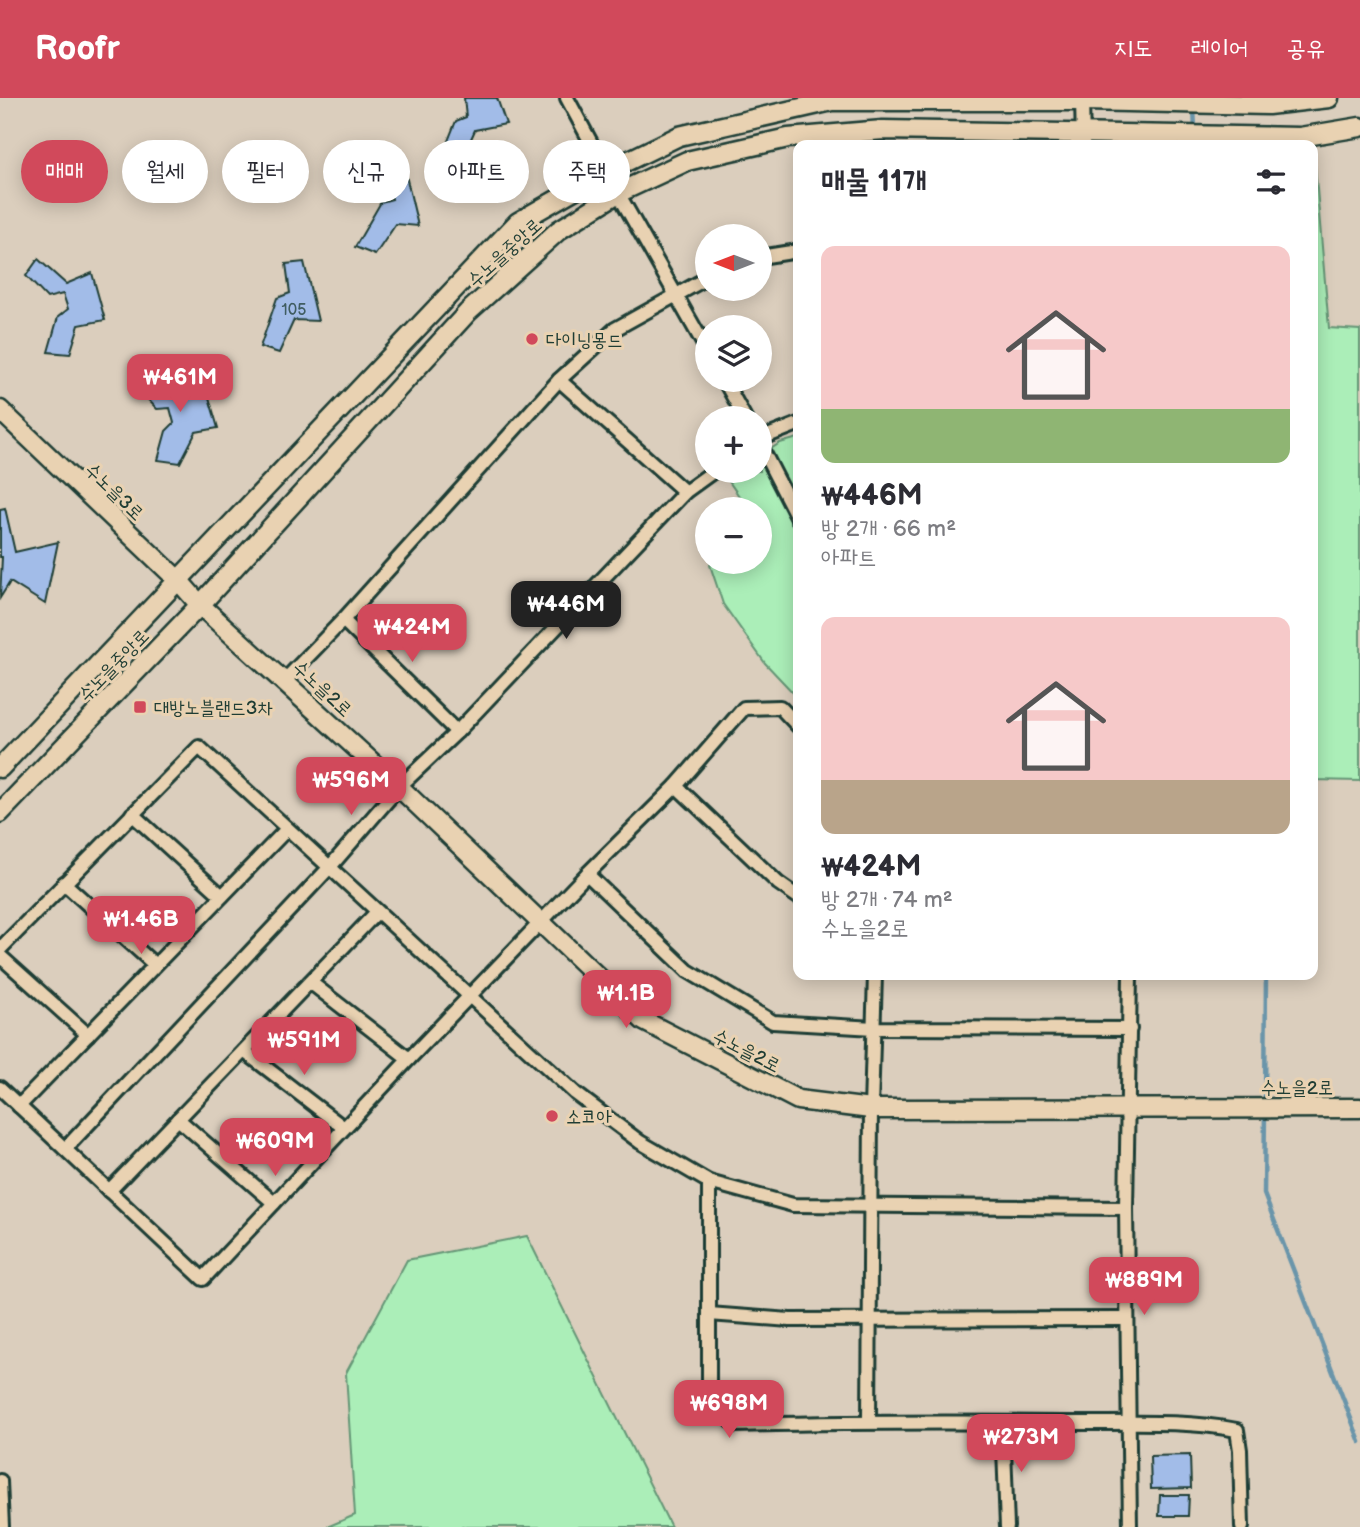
<!DOCTYPE html>
<html lang="ko">
<head>
<meta charset="utf-8">
<style>
	body { margin:0; font-family:"Balsamiq Sans","Poor Story",sans-serif; background:#f7f7f7; color:#2b2b33; height:100vh; display:flex; flex-direction:column; font-size:26px; white-space:nowrap }
	* { box-sizing:border-box; margin:0 }
	p { font-size:23px; color:#7c7c81 }
	.icon { flex:none; width:38px; height:38px; fill:none; stroke:currentColor; stroke-width:2; stroke-linecap:round; stroke-linejoin:round }
	.map { position:relative; flex:1; overflow:hidden }
	.panel { position:absolute; left:793px; top:42px; width:525px; height:840px; display:flex; flex-direction:column; background:#fff; border-radius:14px; box-shadow:0 4px 18px #0003 }
	.panel>* { flex:none }
	.hud { position:absolute; left:21px; top:42px; width:665px; height:63px; display:flex; gap:14px }
	.needle { width:46px; rotate:270deg }
	.buttons { position:absolute; left:695px; top:126px; display:grid; gap:14px }
	.buttons a { display:grid; place-items:center; width:77px; height:77px; border-radius:50%; background:#fff; box-shadow:0 4px 18px #0003; font-size:35px }
	.price { position:absolute; translate:-50% -60px; padding:0 16px; border-radius:14px; background:#d1495b; color:#fff; font-size:23px; line-height:46px; filter:drop-shadow(0 2px 4px #0008) }
	.price::after { content:''; position:absolute; left:50%; top:42px; width:21px; height:16px; margin-left:-10px; background:inherit; clip-path:polygon(0 0,100% 0,50% 100%) }
	.price.selected { background:#222; color:#fff }
	ul { padding:0; list-style:none }
	li { display:grid; align-content:center; gap:14px; height:371px; padding:0 28px }
	li span { display:grid; place-items:center; height:217px; border-radius:14px; color:#555 }
	li>.icon { margin-inline-start:auto }
	span .icon { width:126px; height:126px; fill:#fffc; stroke-width:1 }
	li b { font-size:30px }
	h2 { display:flex; justify-content:space-between; align-items:center; height:84px; padding:0 28px; font-size:30px }
	.pill { padding:0 24px; border-radius:32px; background:#fff; box-shadow:0 4px 18px #0003; font-size:24px; line-height:63px }
	.pill.selected { background:#d1495b; color:#fff }
	header { display:flex; align-items:center; gap:42px; box-sizing:border-box; height:98px; padding:0 35px; background:#d1495b; color:#fff }
	header strong { font-size:33px }
	nav { display:flex; gap:38px; margin-inline-start:auto; font-size:24px }
	.map>svg:first-child { display:block }
</style>
</head>
<body>
<header>
<strong>Roofr</strong>
<nav><a>지도</a><a>레이어</a><a>공유</a></nav>
</header>
<div class="map">
<svg width="1360" height="1429" viewBox="0 0 1360 1429">
	<rect width="100%" height="100%" fill="#dbcebd"/>
	<filter id="ink" filterUnits="userSpaceOnUse"><feTurbulence type="fractalNoise" baseFrequency=".0143" numOctaves="2"/><feDisplacementMap in="SourceGraphic" scale="14" xChannelSelector="R" yChannelSelector="G"/><feConvolveMatrix kernelMatrix="1 2 1 2 8 2 1 2 1" color-interpolation-filters="sRGB"/></filter>
	<g filter="url(#ink)">
		<g fill="#abeeb8" stroke="#659676" stroke-width="2">
			<polygon points="1313,68 1315,68 1329,230 1360,232 1360,683 1313,682"/>
			<polygon points="798,340 798,600 765,565 723,506 710,467 713,464 760,464 760,411 748,411 728,382 737,373 760,373 760,358 780,345"/>
			<polygon points="527,1138 671,1429 327,1429 355,1417 346,1275 407,1162"/>
		</g>
		<g fill="none" stroke-linecap="round" stroke-linejoin="round">
			<g stroke="#6a95aa" stroke-width="4.5">
				<polyline points="1194,10 1195,32"/>
				<polyline points="1265,1004 1266,877"/>
				<polyline points="1265,1013 1264,1096 1360,1344"/>
			</g>
		</g>
		<g fill="#a2bce8" stroke="#1f3d34" stroke-width="2">
			<polygon points="464,0 497,0 506,26 475,32 462,61 444,53 456,23 466,19"/>
			<polygon points="404,69 418,128 396,126 375,157 355,149 381,104 392,101 385,70"/>
			<polygon points="38,161 66,186 92,175 105,222 79,227 70,256 48,254 58,219 68,211 63,196 47,200 26,178"/>
			<polygon points="304,164 318,223 294,222 279,255 260,249 277,200 290,195 286,166"/>
			<polygon points="149,275 176,295 203,279 218,330 196,334 180,365 158,362 166,333 174,325 170,310 157,311 136,289"/>
			<polygon points="5,410 15,454 58,444 45,506 10,484 0,500 2,459 0,459 0,411"/>
			<polygon points="1190,1357 1191,1390 1151,1391 1150,1358"/>
			<polygon points="1160,1397 1189,1397 1188,1418 1159,1418"/>
		</g>
		<g fill="none" stroke-linecap="round" stroke-linejoin="round">
			<g stroke="#1f3d34" stroke-width="18">
				<g id="street">
					<polyline points="567,0 618,95 707,252"/>
					<polyline points="1082,0 1083,47"/>
					<polyline points="760,159 798,153"/>
					<polyline points="559,282 685,394"/>
					<polyline points="724,282 745,320"/>
					<polyline points="760,341 798,326"/>
					<polyline points="760,347 798,421"/>
					<polyline points="343,522 457,634"/>
					<polyline points="284,583 343,522 559,282 615,231 707,180"/>
					<polyline points="676,688 778,785 798,799"/>
					<polyline points="132,716 222,798"/>
					<polyline points="587,776 688,873 773,924 874,930 1130,931"/>
					<polyline points="64,785 155,867"/>
					<polyline points="0,851 199,649 575,995 640,1044 709,1084 793,1107 1126,1110"/>
					<polyline points="0,858 88,937"/>
					<polyline points="310,884 409,961"/>
					<polyline points="244,953 344,1030"/>
					<polyline points="0,990 203,1181 409,961 587,776 676,688 744,610 780,609 798,628"/>
					<polyline points="19,1008 287,731"/>
					<polyline points="178,1021 274,1105"/>
					<polyline points="65,1051 329,770 399,689 457,634 685,394 714,373"/>
					<path d="M709,1084v215l26,28c109,-3 217,-3 326,-2 57,1 120,-4 176,7l3,20 2,77"/>
					<polyline points="109,1093 377,814"/>
					<polyline points="709,1216 790,1222 1127,1221"/>
					<polyline points="869,1324 871,1011 875,877"/>
					<polyline points="1003,1325 1007,1429"/>
					<polyline points="0,1383 2,1429"/>
					<polyline points="1130,1429 1126,1110 1130,877"/>
				</g>
			</g>
			<g stroke="#1f3d34" stroke-width="23">
				<g id="secondary">
					<polyline points="0,312 179,483 200,507 399,689 644,923 798,1002 871,1011 1360,1010"/>
					<polyline points="0,670 518,124 607,73 679,38 832,3 1082,3 1268,7 1329,0"/>
					<polyline points="0,715 200,507 468,214 559,132 618,95 687,63 788,40 883,32 1300,39 1360,29"/>
				</g>
			</g>
			<use href="#street" stroke="#e9d2b2" stroke-width="12"/>
			<use href="#secondary" stroke="#e9d2b2" stroke-width="18"/>
		</g>
	</g>
	<g fill="#d1495b" stroke="#e9d2b2" stroke-width="2.5">
		<circle cx="532" cy="241" r="7"/>
		<rect x="133" y="602" width="14" height="14" rx="3.5"/>
		<circle cx="552" cy="1018" r="7"/>
	</g>
	<g text-anchor="middle" stroke-width="6" stroke-linejoin="round" paint-order="stroke">
		<g font-size="16" fill="#405d61">
			<text x="294" y="217">105</text>
		</g>
		<g font-size="19" fill="#1f3d34" stroke="#e9d2b2">
			<text transform="translate(504 154) rotate(-42)" y="7">수노을중앙로</text>
			<text transform="translate(115 393) rotate(44)" y="7">수노을3로</text>
			<text transform="translate(113 567) rotate(-46)" y="7">수노을중앙로</text>
			<text transform="translate(323 590) rotate(43)" y="7">수노을2로</text>
			<text transform="translate(747 952) rotate(27)" y="7">수노을2로</text>
			<text x="1297" y="996">수노을2로</text>
		</g>
		<g font-size="19" fill="#1f3d34" stroke="#e9d2b2" text-anchor="start">
			<text x="546" y="248">다이닝몽드</text>
			<text x="154" y="616">대방노블랜드3차</text>
			<text x="566" y="1025">소코아</text>
		</g>
	</g>
</svg>
<div class="buttons">
<a><svg class="needle" viewBox="-14 -14 28 28"><path d="M0-13l5 13h-10z" fill="#e53935"/><path d="M0 13l5-13h-10z" fill="#7c7c81"/></svg></a>
<a><svg class="icon" aria-label="layers" viewBox="0 0 24 24"><path d="M12 4l9 5-9 5-9-5zM3 14l9 5 9-5"/></svg></a>
<a>+</a>
<a>−</a>
</div>
<b class="price" style="left:180px;top:316px">₩461M</b>
<b class="price selected" style="left:566px;top:543px">₩446M</b>
<b class="price" style="left:412px;top:566px">₩424M</b>
<b class="price" style="left:351px;top:719px">₩596M</b>
<b class="price" style="left:141px;top:858px">₩1.46B</b>
<b class="price" style="left:626px;top:932px">₩1.1B</b>
<b class="price" style="left:304px;top:979px">₩591M</b>
<b class="price" style="left:275px;top:1080px">₩609M</b>
<b class="price" style="left:1144px;top:1219px">₩889M</b>
<b class="price" style="left:729px;top:1342px">₩698M</b>
<b class="price" style="left:1021px;top:1376px">₩273M</b>
<div class="hud">
<a class="pill selected">매매</a>
<a class="pill">월세</a>
<a class="pill">필터</a>
<a class="pill">신규</a>
<a class="pill">아파트</a>
<a class="pill">주택</a>
</div>
<section class="panel">
<h2>매물 11개<svg class="icon" aria-label="filters" viewBox="0 0 24 24"><path d="M4 7h16M4 17h16"/><circle cx="9" cy="7" r="2"/><circle cx="15" cy="17" r="2"/></svg></h2>
<ul>
<li><span style="background:linear-gradient(#f6c9c9 75%,#8fb573 0)"><svg class="icon" aria-label="home" viewBox="0 0 24 24"><path d="M3 11l9-7 9 7M6 9v11h12V9"/></svg></span><div><b>₩446M</b><p>방 2개 · 66 m²</p><p>아파트</p></div></li>
<li><span style="background:linear-gradient(#f6c9c9 75%,#b9a48a 0)"><svg class="icon" aria-label="home" viewBox="0 0 24 24"><path d="M3 11l9-7 9 7M6 9v11h12V9"/></svg></span><div><b>₩424M</b><p>방 2개 · 74 m²</p><p>수노을2로</p></div></li>
</ul>
</section>
</div>
</body>
</html>
